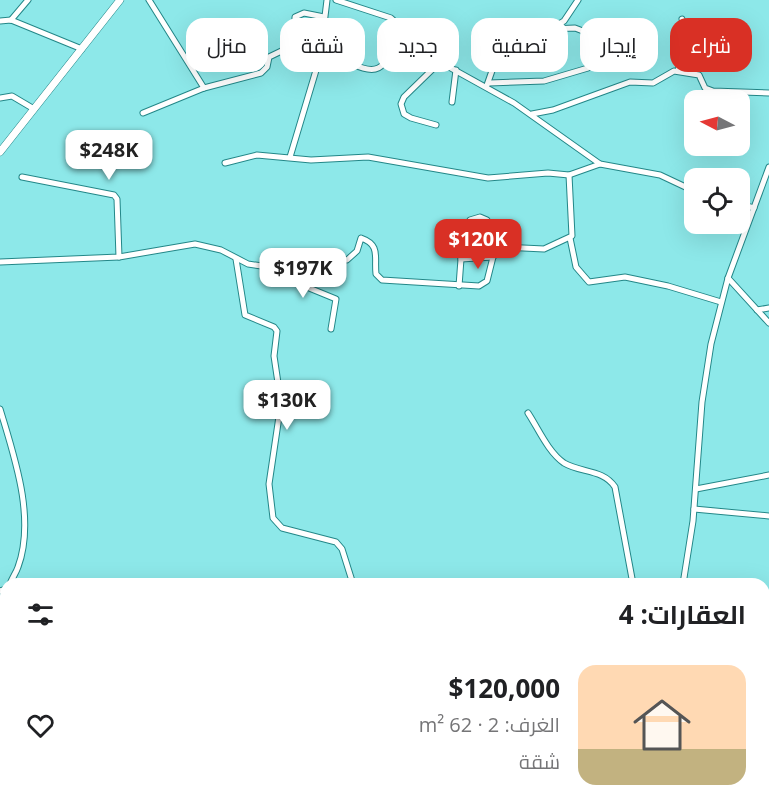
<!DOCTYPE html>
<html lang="ar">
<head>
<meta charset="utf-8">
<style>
	body { margin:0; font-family:"Open Sans",Cairo,sans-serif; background:#f6f6f6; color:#202124; direction:rtl; height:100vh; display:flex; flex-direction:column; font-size:22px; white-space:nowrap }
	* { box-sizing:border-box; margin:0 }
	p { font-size:20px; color:#757577 }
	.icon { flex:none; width:33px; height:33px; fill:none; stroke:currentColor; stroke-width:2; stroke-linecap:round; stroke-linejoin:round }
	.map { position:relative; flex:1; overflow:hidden; direction:ltr }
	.details { position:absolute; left:0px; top:578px; width:770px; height:236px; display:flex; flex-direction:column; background:#fff; border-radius:18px 18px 0 0; box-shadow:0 6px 24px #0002; direction:rtl }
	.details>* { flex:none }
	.guide { position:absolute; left:18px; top:18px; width:734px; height:54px; direction:rtl; display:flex; gap:12px }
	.needle { width:39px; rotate:276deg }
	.tools { position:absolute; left:684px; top:90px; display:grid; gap:12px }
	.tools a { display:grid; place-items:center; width:66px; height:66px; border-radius:12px; background:#fff; box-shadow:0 6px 24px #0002; font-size:30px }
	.price { position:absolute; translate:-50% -51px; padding:0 14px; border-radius:12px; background:#fff; color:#222; font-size:20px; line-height:39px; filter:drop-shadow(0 2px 3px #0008) }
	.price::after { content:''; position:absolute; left:50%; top:36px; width:18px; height:14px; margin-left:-9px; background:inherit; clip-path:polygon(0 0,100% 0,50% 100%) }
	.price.on { background:#d93025; color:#fff }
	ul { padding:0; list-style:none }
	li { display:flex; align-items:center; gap:18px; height:150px; padding:0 24px }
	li+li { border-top:2px solid #e0e0e0 }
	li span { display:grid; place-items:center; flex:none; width:168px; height:120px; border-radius:18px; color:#555 }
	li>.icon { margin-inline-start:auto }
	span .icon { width:72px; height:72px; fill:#fffc; stroke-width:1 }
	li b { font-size:26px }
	h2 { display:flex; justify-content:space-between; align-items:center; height:72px; padding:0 24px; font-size:26px }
	.tag { padding:0 21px; border-radius:18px; background:#fff; box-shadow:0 6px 24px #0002; font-size:21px; line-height:54px }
	.tag.on { background:#d93025; color:#fff }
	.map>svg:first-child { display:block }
</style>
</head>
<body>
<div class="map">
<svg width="769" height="812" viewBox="0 0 769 812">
	<rect width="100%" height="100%" fill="#8de8e9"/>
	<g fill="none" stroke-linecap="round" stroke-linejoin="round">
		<g stroke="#238788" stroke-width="7">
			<g id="minor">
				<polyline points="149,0 204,88"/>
				<polyline points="336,0 391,18 440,62 514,103 600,164 660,175 694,191"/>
				<polyline points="11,20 28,0"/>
				<polyline points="0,21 11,20 82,49"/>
				<path d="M322,45c11,8 49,36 61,19 4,-7 8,-31 13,-41"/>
				<polyline points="498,57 513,49 518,42"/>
				<polyline points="678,71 687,34 682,19"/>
				<polyline points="489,83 544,81 588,68 596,62 597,52 588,33 575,28 551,29"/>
				<polyline points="487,85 506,31 551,29 564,21 578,0"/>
				<polyline points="0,98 12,96 34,109"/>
				<polyline points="452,102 456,70"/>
				<polyline points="143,113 204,88 261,73 267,67 269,57 294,45 295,17 304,13 324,17"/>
				<polyline points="532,114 553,110 630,82 653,83 674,71 699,75 705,88 713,91 769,93"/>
				<polyline points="436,125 411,118 404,114 401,104 404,97 440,62"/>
				<polyline points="290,157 320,57 327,0"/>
				<polyline points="225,163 257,155 311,160 368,157 488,178 548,173 569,175 600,164"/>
				<polyline points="22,177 114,195 117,199 119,257"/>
				<polyline points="740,204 754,208"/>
				<polyline points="570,238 576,267 589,282 625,277 668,286 721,302"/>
				<polyline points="236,259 245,315 274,327 277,331 274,356 281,403 269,484 273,518 282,528 336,542 342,549 353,584"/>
				<polyline points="461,259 493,257"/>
				<path d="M0,262l119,-5 76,-13 26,6 27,14 27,4 14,-12 58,4 10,-9 4,-13c20,7 13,19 15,36l6,6 97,6 8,-5 6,-24 7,-10 44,2 28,-13 -3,-61"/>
				<polyline points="280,266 292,281 336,299 331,329"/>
				<polyline points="728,278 769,323"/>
				<polyline points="459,286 463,232 470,220 480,217 487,220 500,247"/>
				<polyline points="757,310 769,308"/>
				<path d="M0,409c14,47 36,109 18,158 -2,6 -6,11 -8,17"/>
				<path d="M528,413c10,15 20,39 36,50 17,10 39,6 51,24l18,97"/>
				<polyline points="696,489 769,475"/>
				<polyline points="694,509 769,516"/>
				<polyline points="683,584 693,521 702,402 711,344 728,278 769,167"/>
				<polyline points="0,591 6,589"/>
				<polyline points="227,807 234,812"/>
				<polyline points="125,812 132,807"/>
				<polyline points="261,812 274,807"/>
				<polyline points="615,812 617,807"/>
			</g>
		</g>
		<g stroke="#238788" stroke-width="8">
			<polyline id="major" points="0,152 120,0"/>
		</g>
		<use href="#minor" stroke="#fff" stroke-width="5"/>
		<use href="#major" stroke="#fff" stroke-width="7"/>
	</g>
</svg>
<div class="tools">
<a><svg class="needle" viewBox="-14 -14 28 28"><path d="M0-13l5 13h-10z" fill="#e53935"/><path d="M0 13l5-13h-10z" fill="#757577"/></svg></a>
<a><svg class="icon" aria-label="locate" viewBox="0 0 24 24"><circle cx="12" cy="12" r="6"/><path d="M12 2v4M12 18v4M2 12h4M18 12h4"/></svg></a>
</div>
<b class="price" style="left:109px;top:181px">$248K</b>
<b class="price on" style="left:478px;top:270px">$120K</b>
<b class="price" style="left:303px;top:299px">$197K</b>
<b class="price" style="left:287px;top:431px">$130K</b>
<div class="guide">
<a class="tag on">شراء</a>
<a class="tag">إيجار</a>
<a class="tag">تصفية</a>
<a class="tag">جديد</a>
<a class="tag">شقة</a>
<a class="tag">منزل</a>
</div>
<section class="details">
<h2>العقارات: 4<svg class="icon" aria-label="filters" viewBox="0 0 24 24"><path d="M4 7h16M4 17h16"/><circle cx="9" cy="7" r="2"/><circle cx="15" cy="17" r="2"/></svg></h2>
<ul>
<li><span style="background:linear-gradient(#ffd9b3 70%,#c2b280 0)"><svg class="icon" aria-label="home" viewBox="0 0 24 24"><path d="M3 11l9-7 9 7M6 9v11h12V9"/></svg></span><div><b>$120,000</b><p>الغرف: 2 · 62 m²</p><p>شقة</p></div><svg class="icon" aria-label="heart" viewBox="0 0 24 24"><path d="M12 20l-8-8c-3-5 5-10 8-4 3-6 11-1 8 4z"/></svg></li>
</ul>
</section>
</div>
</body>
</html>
